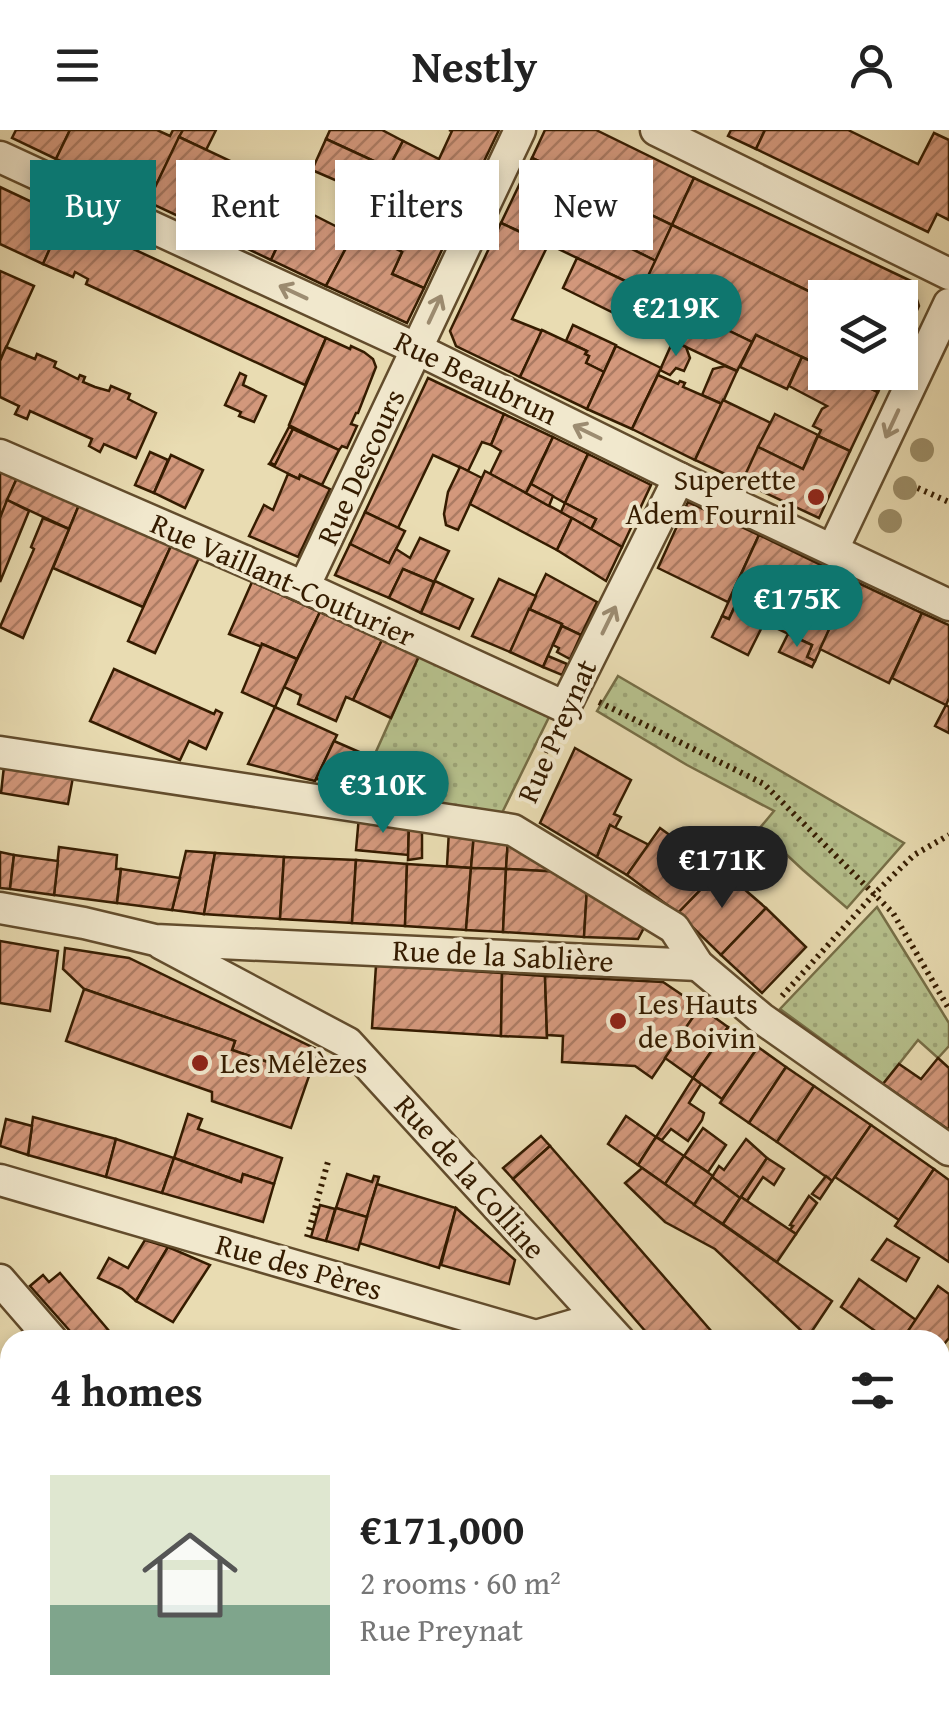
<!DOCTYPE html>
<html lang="en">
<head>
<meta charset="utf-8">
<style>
	body { margin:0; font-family:"Gentium Book Plus",serif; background:#f2f2f2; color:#222; height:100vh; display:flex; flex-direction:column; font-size:38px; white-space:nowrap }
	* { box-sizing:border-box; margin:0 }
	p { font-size:32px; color:#767676 }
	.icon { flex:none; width:55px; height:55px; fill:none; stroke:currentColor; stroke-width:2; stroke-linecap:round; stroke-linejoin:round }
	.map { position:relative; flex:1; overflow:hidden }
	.side { position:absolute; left:0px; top:1200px; width:950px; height:392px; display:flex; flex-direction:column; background:#fff; border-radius:30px 30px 0 0; box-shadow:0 5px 15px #0003 }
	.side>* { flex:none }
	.guide { position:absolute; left:30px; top:30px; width:890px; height:90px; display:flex; gap:20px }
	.tools { position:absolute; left:808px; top:150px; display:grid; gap:20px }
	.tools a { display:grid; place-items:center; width:110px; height:110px; border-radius:0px; background:#fff; box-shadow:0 5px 15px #0003; font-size:50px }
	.price { position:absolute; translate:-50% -85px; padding:0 22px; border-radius:35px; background:#0f766e; color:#fff; font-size:32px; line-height:65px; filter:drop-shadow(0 2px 5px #0008) }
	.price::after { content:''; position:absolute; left:50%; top:60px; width:30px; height:22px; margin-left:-15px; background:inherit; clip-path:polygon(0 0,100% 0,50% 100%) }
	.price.selected { background:#222; color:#fff }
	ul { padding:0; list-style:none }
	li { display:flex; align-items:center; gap:30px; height:250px; padding:0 50px }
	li+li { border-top:2px solid #e0e0e0 }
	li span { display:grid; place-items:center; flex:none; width:280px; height:200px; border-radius:0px; color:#555 }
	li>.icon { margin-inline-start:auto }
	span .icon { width:120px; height:120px; fill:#fffc; stroke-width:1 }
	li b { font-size:42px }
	h2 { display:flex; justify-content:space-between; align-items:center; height:120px; padding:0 50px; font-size:42px }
	.tag { padding:0 35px; border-radius:0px; background:#fff; box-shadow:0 5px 15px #0003; font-size:35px; line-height:90px }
	.tag.selected { background:#0f766e; color:#fff }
	header { display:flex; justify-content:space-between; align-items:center; height:130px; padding:0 50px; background:#fff; font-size:45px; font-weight:700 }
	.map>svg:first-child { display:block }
</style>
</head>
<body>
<header><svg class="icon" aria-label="menu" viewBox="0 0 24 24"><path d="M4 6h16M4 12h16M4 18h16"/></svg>Nestly<svg class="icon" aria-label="person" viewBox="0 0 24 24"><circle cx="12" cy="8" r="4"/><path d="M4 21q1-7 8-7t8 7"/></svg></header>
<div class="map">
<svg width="949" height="1591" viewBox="0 0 949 1591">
	<defs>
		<pattern id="grass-dots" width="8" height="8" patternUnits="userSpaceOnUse" patternTransform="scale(2.5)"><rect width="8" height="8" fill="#b6c08c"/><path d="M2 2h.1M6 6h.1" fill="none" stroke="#9da477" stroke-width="1.8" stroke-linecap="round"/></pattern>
		<pattern id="park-crowns" width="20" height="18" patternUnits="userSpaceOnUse" patternTransform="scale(2.5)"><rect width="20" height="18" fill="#b6c08c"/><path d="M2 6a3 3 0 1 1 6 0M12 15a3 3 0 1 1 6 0" fill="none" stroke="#9da477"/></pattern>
		<pattern id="building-hatch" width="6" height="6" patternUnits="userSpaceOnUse" patternTransform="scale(2.5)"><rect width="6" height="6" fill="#d3987c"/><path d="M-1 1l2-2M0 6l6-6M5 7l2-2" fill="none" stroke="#ac7b63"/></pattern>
	</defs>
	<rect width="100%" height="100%" fill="#e9dcb2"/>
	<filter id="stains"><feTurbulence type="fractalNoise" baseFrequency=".002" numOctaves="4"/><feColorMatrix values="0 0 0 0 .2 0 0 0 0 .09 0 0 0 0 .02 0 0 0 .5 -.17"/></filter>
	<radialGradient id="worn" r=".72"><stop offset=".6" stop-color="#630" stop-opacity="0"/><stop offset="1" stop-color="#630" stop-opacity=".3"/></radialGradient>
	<g fill="url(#grass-dots)" stroke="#766e46" stroke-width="2.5">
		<polygon points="419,526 550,585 500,687 360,667 361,655"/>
		<polygon points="618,546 904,713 847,778 803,740 759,699 774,681 687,635 597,581"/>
		<polygon points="877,777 949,893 949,916 938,928 918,910 883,954 780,879"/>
	</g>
	<polygon fill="url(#park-crowns)" stroke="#766e46" stroke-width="2.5" points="285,1583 285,1582 366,1583 366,1591 284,1591"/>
	<g fill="url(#building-hatch)" stroke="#351c00" stroke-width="2.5">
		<polygon points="16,0 70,0 56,29 12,8"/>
		<polygon points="70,0 157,0 170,6 173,0 183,0 148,72 56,29"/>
		<polygon points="183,0 216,0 206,20 179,7"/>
		<polygon points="330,0 382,0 403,11 389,38 326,9"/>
		<polygon points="449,0 499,0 463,75 389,38 403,11 439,29 452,1"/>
		<polygon points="545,0 596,0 694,48 672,95 532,28"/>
		<polygon points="731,0 765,0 756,19 728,6"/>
		<polygon points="765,0 848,0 918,34 934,3 949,10 949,90 937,84 928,102 756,19"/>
		<polygon points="179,7 239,35 208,100 148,72"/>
		<polygon points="326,9 389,38 374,67 312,40"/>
		<polygon points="532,28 581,51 550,115 501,93"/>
		<polygon points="241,32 302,61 271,130 208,100"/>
		<polygon points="389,38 463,75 424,158 392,144 402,122 396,118 411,83 374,67"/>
		<polygon points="694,48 911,151 919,176 902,213 900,168 825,169 672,95"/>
		<polygon points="581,51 672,95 656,131 565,86"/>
		<polygon points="0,57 64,87 43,134 0,114"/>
		<polygon points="296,76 353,105 326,156 271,130"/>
		<polygon points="565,86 656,131 642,159 550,115"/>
		<polygon points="64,87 326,208 305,255 86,154 88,149 75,142 73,147 43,134"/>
		<polygon points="501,93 548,115 512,189 542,201 520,247 456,216 450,201"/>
		<polygon points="672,95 825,169 825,238 756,205 752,212 642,159"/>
		<polygon points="356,99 402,122 392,144 424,158 407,193 326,156"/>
		<polygon points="577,128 642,159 628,190 563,158"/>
		<polygon points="0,141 34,156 0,231"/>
		<polygon points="642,159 688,181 676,205 630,186"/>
		<polygon points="688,181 752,212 737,241 673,211"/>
		<polygon points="573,195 616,215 604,242 586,233 589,226 585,224 587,221 566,211"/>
		<polygon points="542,200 587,221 585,224 589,226 586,233 604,242 587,279 520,247"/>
		<polygon points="756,205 802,227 787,259 740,237"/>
		<polygon points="326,208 350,219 351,216 364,222 373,229 376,237 358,283 356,283 351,294 357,296 347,318 342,316 339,320 289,295"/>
		<polygon points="673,211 686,217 690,228 684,241 676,238 670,245 660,240"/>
		<polygon points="616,216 661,238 632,299 587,279"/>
		<polygon points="6,217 35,229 37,224 56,232 54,237 78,249 80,245 85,247 83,252 95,257 109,261 111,256 130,264 128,269 156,283 136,328 104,314 100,322 89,316 92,309 30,281 27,289 15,284 19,276 0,267 0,231"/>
		<polygon points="802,227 825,238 825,242 836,242 878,262 850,321 818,306 821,300 813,296 822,279 827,276 789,256"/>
		<polygon points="725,236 737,241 722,274 702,265 713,239"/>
		<polygon points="836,242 888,242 878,262"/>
		<polygon points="240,243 246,246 243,255 266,266 254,292 239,286 241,282 225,275"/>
		<polygon points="658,245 678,254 680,251 685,253 683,257 722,274 695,330 632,299"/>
		<polygon points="428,248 504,284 491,315 482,312 468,341 433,325 398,398 365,382"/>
		<polygon points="723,270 771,293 742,352 695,330"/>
		<polygon points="504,284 553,307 526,363 490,344 501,321 491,315"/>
		<polygon points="775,284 818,305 803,339 758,317"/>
		<polygon points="289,297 293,299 275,335 270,333"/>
		<polygon points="293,299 339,320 322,355 300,345 299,349 269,334 270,333 275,335"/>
		<polygon points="818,306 850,321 819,388 742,352 758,317 803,339"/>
		<polygon points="553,307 588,324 565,373 531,354"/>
		<polygon points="150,322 168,330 154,363 135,355"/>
		<polygon points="588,324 651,355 622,417 591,399 596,389 565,373"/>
		<polygon points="171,325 203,340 185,378 154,363"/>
		<polygon points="460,337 482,348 458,400 446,395 444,384 448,362"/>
		<polygon points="0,340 17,348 0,388"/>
		<polygon points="485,341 572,388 557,420 470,374"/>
		<polygon points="288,344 299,349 300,345 330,359 298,427 249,406 264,375 273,380"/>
		<polygon points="17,348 79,375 69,399 7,370"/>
		<polygon points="531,354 553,366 549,376 526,363"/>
		<polygon points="7,370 29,381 0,452 0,388"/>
		<polygon points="688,372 759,405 728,472 658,438"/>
		<polygon points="565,373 596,389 591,399 561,382"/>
		<polygon points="79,375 171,416 143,477 53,438"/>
		<polygon points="365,382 405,401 389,433 350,414"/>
		<polygon points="43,388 69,399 23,508 0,497 34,419 31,417"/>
		<polygon points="572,388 622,417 606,451 557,420"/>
		<polygon points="759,405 852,450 815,531 807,527 812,515 734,478 729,489 722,486"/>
		<polygon points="420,408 449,421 434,452 403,439 389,468 335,445 350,414 389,433 396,419 410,428"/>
		<polygon points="171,416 199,428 155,523 128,511"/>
		<polygon points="403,439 434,452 421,483 389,468"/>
		<polygon points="546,444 597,472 581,505 562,496 562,494 529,479"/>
		<polygon points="499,449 536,466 510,522 472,506"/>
		<polygon points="852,450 922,483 889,553 820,519"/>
		<polygon points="435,451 473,469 459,499 421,483"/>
		<polygon points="252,452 320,482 297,529 262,514 262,517 229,504"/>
		<polygon points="734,478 764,493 748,525 712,507 722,486 729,489"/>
		<polygon points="529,479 562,494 543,537 510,522"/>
		<polygon points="320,482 382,510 353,570 346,567 336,591 298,574 301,565 284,557"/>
		<polygon points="922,483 949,495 949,568 946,575 892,548"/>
		<polygon points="562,496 581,505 570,529 557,522 559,518 553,515"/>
		<polygon points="788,504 812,515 807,527 815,531 812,537 779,522"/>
		<polygon points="382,510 419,526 391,588 353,570"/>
		<polygon points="262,514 297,529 275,577 242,562"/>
		<polygon points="548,526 567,534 562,545 543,537"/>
		<polygon points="114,539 214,584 216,580 222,583 206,619 189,611 180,630 90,591"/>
		<polygon points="946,575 949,577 949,603 935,596"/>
		<polygon points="275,577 337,605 315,651 248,634"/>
		<polygon points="334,611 373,628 361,655 316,649"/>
		<polygon points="575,618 631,650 614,684 621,687 615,698 610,695 597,727 540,693"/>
		<polygon points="4,636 73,647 68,674 1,663"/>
		<polygon points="359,686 409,694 408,725 356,720"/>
		<polygon points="409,694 422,696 422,728 408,730"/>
		<polygon points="610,695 649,715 627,745 597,727"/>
		<polygon points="660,698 719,741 678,783 627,745"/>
		<polygon points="449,700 474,704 471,738 447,736"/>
		<polygon points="474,704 508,709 506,739 471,738"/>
		<polygon points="508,709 562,742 506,739"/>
		<polygon points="59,717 117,725 116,739 121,739 117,773 54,765"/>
		<polygon points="186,721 215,723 204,784 172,780"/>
		<polygon points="0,722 14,725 10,759 0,758"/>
		<polygon points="215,723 284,727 280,789 204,784"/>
		<polygon points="14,725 58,731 54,765 10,759"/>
		<polygon points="284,727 356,730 352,793 280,789"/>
		<polygon points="356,730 407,734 405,796 352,793"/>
		<polygon points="407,734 471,738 466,800 405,796"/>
		<polygon points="471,738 506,739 503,802 466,800"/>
		<polygon points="121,739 180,748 172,780 117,773"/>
		<polygon points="506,739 562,742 587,758 584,807 503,802"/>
		<polygon points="721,739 766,778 721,825 678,783"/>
		<polygon points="587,758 646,794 638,809 584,807"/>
		<polygon points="766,778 806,817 762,863 721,825"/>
		<polygon points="0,811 58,821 50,881 0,873"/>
		<polygon points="65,818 129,828 318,920 309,946 232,920 235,911 84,859 63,839"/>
		<polygon points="376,835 502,843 501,906 372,898"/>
		<polygon points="502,843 545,846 547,908 501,906"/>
		<polygon points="545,846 663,852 700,877 652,948 635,936 562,932 563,906 547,905"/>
		<polygon points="84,859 235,911 232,920 309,946 291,998 212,971 212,962 66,911"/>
		<polygon points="700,877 728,897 693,948 665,928"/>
		<polygon points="728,897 758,917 722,969 693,948"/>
		<polygon points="758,917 786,937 749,993 720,973"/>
		<polygon points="938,928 949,938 949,1000 883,954 899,934 921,949"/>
		<polygon points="786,937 814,956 777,1012 749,993"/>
		<polygon points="693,948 701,954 689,973 704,983 702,990 688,1011 671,999 662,1010 656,1007"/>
		<polygon points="814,956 871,995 832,1051 777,1012"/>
		<polygon points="188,984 202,989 198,999 282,1028 274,1054 243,1044 241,1052 174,1028"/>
		<polygon points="626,986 656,1007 638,1035 608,1014"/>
		<polygon points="33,987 116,1009 106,1047 28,1025"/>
		<polygon points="6,989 32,996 28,1025 0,1016"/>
		<polygon points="871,995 934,1039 899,1090 835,1047"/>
		<polygon points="703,998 726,1015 708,1042 684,1026"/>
		<polygon points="541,1006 550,1016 513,1049 503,1038"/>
		<polygon points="656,1007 684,1026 665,1054 638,1035"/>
		<polygon points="116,1009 174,1028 162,1063 106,1047"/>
		<polygon points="746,1009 767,1028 740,1068 712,1047 719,1036 724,1040"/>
		<polygon points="550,1016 719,1210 653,1210 513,1049"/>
		<polygon points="684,1026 713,1046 694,1075 665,1054"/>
		<polygon points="174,1028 241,1052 243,1044 274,1054 263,1092 162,1063"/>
		<polygon points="767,1028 784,1039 774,1055 763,1047 747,1071 741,1067"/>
		<polygon points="642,1038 832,1171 808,1207 715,1119 665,1092 625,1053"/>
		<polygon points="934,1039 949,1050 949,1132 895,1096"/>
		<polygon points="347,1044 372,1052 374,1046 379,1047 367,1087 336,1078"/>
		<polygon points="826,1046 832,1051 820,1069 812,1064"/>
		<polygon points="712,1047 740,1068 723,1094 694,1075"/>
		<polygon points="377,1054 456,1078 439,1138 359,1113"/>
		<polygon points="809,1066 817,1073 796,1104 790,1100 793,1096 790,1095"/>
		<polygon points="741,1067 796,1104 777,1132 723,1094"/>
		<polygon points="320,1075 335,1079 326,1111 311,1107"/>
		<polygon points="336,1078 367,1087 358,1120 326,1111"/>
		<polygon points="456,1078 515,1130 509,1154 441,1135"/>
		<polygon points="887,1109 919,1128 906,1151 872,1130"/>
		<polygon points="145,1110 168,1117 136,1171 122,1159 98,1148 109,1128 128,1138"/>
		<polygon points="168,1117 210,1135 173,1192 136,1171"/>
		<polygon points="60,1143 115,1208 114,1210 78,1210 30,1156 43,1145 49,1152"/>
		<polygon points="859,1149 916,1190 902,1210 888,1210 841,1177"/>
		<polygon points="938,1156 949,1164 949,1208 940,1219 940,1210 902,1210"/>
		<polygon points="949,1302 949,1401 940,1404 940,1308"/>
		<polygon points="949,1401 949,1419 940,1421 940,1404"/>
		<polygon points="10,1456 10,1543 2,1543"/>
		<polygon points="949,1484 949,1545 940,1547 940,1486"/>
		<polygon points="84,1582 145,1582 144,1591 84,1591"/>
	</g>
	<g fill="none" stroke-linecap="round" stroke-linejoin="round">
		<g stroke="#624c2c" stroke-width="35">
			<g id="minor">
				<polyline points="656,0 949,144"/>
				<polyline points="0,27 417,219 679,348 949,475"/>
				<polyline points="0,325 304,457 565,577 679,348"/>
				<polyline points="833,419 949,174"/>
				<polyline points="304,457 520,0"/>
				<polyline points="0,622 513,700 674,798 698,835 761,888 949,1020"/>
				<polyline points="0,778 84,793 155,810 698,835"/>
				<polyline points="162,814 348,913 619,1210"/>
				<polyline points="0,1050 536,1206 598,1188"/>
				<polyline points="0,1150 52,1210"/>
				<polyline points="547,1582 558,1588 559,1591"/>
				<polyline points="692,1582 696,1591"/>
				<polyline points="870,1582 873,1591"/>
				<polyline points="222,1591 223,1582"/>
				<polyline points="428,1591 429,1582"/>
				<polyline points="521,1591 533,1582"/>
				<polyline points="646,1591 647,1582"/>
				<polyline points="781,1591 782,1582"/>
			</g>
		</g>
		<g stroke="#351c00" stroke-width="6" stroke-dasharray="2.5 5" stroke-linecap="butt">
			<polyline points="900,356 902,351 949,372"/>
			<polyline points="599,572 764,654 893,783 949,879"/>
			<polyline points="525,671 553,604"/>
			<polyline points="782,866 875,763 914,725 949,705"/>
			<polyline points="307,1107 329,1028"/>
			<polyline points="940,1575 949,1573"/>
		</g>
		<use href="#minor" stroke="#f1e8cd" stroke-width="30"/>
	</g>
	<g fill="#9b8d67">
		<circle cx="922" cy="320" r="12"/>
		<circle cx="905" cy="358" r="12"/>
		<circle cx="890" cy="391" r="12"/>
	</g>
	<defs><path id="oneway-shaft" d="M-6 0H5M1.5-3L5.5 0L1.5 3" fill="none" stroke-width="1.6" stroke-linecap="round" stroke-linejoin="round" transform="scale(2.5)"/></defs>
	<g stroke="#9c8c71">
		<use href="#oneway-shaft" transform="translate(293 162) rotate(-155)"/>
		<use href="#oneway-shaft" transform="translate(435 179) rotate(-65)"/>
		<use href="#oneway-shaft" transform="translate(892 294) rotate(115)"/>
		<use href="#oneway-shaft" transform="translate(587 302) rotate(-154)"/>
		<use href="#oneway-shaft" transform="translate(609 490) rotate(-64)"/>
	</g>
	<g fill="#8f2418" stroke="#f1e8cd" stroke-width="4">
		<circle cx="816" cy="367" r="10"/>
		<circle cx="618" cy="891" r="10"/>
		<circle cx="200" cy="933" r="10"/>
	</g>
	<g text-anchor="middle" stroke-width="8" stroke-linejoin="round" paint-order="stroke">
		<g font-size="30" fill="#351c00" stroke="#f1e8cd">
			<text transform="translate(476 248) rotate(26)" y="10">Rue Beaubrun</text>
			<text transform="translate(361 337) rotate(-65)" y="10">Rue Descours</text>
			<text transform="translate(283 450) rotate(24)" y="10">Rue Vaillant-Couturier</text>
			<text transform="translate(557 601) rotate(-66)" y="10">Rue Preynat</text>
			<text transform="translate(503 826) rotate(3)" y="10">Rue de la Sablière</text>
			<text transform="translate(470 1047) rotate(48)" y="10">Rue de la Colline</text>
			<text transform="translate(299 1137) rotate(16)" y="10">Rue des Pères</text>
		</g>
		<g font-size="30" fill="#351c00" stroke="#f1e8cd" text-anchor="start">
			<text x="796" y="360" text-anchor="end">Superette<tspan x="796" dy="34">Adem Fournil</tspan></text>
			<text x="638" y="884">Les Hauts<tspan x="638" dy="34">de Boivin</tspan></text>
			<text x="220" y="943">Les Mélèzes</text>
		</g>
	</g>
	<rect width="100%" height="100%" filter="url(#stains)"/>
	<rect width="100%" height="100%" fill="url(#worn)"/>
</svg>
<div class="tools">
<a><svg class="icon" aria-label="layers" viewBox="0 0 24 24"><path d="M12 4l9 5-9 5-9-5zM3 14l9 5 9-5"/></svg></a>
</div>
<b class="price" style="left:676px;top:229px">€219K</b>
<b class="price" style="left:797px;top:520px">€175K</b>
<b class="price" style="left:383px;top:706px">€310K</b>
<b class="price selected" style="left:722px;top:781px">€171K</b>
<div class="guide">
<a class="tag selected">Buy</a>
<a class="tag">Rent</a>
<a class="tag">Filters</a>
<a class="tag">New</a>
</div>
<section class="side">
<h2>4 homes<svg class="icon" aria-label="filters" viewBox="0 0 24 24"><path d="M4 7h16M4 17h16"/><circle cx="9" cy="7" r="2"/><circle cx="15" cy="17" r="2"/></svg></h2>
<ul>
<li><span style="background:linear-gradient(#dfe7d0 65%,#7fa58c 0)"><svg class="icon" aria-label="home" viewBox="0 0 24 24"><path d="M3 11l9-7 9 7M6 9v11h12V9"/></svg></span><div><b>€171,000</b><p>2 rooms · 60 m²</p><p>Rue Preynat</p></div></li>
</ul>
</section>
</div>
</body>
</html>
